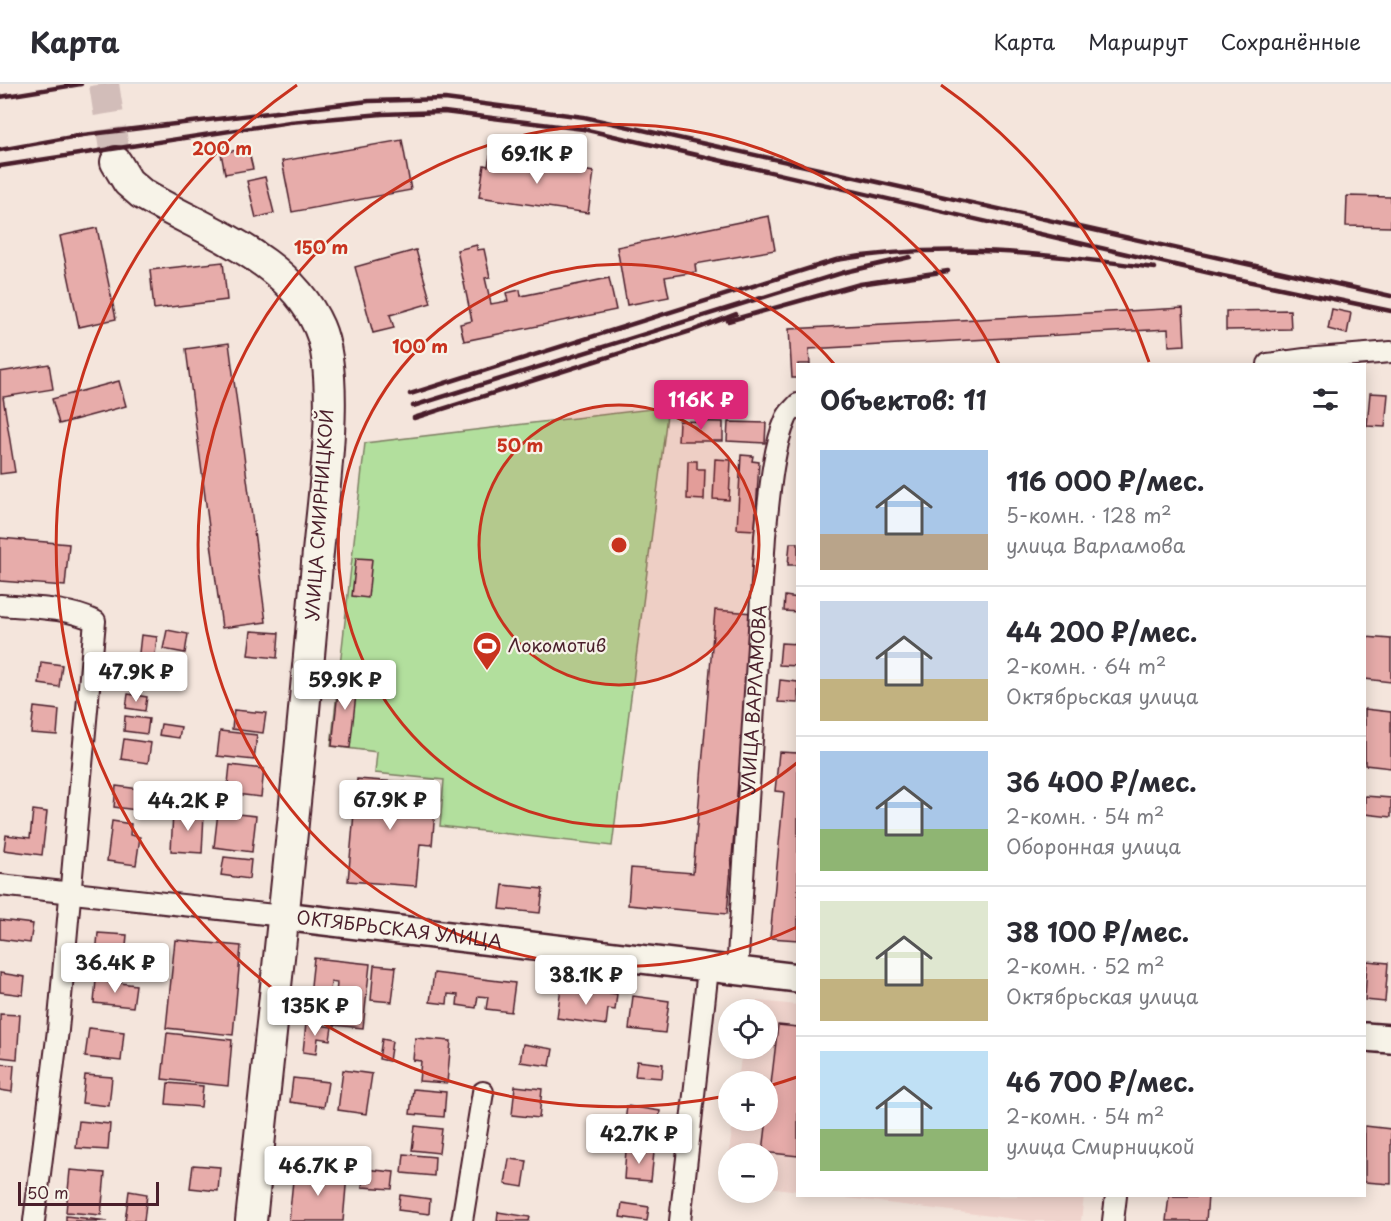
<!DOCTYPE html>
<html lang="ru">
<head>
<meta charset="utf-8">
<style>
	body { margin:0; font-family:"Playpen Sans",sans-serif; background:#f7f7f7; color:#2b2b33; height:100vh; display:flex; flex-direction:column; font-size:22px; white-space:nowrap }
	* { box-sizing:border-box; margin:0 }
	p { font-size:20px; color:#7c7c81 }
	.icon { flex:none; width:33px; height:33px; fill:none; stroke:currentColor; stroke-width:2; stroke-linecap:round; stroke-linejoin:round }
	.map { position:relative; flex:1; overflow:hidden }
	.sheet { position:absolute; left:796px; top:279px; width:570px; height:834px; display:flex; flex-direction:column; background:#fff; border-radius:0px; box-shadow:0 3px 15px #0003 }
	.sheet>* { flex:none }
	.controls { position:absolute; left:718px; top:915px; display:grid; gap:12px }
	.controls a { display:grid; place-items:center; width:60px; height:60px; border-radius:50%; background:#fff; box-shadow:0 3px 15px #0003; font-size:30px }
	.scale { position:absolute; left:18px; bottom:15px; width:141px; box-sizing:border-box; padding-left:6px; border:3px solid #4a1f2b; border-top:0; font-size:16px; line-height:21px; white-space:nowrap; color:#4a1f2b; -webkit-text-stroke:4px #f7f3e8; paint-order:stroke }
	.price { position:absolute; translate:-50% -51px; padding:0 14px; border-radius:6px; background:#fff; color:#222; font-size:20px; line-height:39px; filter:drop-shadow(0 2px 3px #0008) }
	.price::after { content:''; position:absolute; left:50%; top:36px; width:18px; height:14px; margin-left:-9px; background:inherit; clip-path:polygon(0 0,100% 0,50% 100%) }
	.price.current { background:#db2777; color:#fff }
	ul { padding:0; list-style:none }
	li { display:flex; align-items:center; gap:18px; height:150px; padding:0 24px }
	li+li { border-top:2px solid #e1e1e2 }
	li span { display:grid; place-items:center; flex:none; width:168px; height:120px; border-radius:0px; color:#555 }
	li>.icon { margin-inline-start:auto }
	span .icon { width:72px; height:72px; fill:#fffc; stroke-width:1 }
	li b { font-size:26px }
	h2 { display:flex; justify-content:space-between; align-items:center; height:72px; padding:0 24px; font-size:26px }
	header { display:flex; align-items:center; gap:36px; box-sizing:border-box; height:84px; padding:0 30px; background:#fff; border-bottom:2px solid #e1e1e2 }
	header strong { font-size:28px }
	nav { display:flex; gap:33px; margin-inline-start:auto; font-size:21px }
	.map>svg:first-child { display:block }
</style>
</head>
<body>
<header>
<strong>Карта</strong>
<nav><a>Карта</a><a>Маршрут</a><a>Сохранённые</a></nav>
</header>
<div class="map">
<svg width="1391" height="1137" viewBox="0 0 1391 1137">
	<rect width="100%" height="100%" fill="#f4e5dc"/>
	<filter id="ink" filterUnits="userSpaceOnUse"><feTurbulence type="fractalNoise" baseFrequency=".0167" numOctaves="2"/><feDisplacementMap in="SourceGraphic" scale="12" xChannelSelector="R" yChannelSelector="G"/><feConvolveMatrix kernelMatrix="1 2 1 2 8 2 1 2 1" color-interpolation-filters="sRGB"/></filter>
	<g filter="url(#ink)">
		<g fill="#f0d4cd">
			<polygon points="748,916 798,921 798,1107 768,1103 768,1070 729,1070 733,1037 768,1036 768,998 738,997 742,965 768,964 768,926 747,925"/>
			<polygon points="831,1112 1084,1112 1081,1137 1031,1137"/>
		</g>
		<polygon fill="#b2df9d" stroke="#7e7f64" stroke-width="1.5" points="668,323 612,762 440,742 444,696 375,689 377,668 331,662 365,359"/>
		<g fill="#e7acaa" stroke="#4a1f2b" stroke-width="1.5">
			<polygon points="402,56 411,106 292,128 282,77"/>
			<polygon points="248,64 253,85 225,90 221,69"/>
			<polygon points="490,72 594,88 588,129 479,113 484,81 488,82"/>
			<polygon points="265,93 274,129 256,134 247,97"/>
			<polygon points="1347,112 1391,113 1391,143 1346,142"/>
			<polygon points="769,132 775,166 695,180 696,188 665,193 669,213 627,221 617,163"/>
			<polygon points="97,144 116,235 79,243 60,152"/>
			<polygon points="477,161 477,166 484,165 490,193 485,194 491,220 508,217 506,209 520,206 521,212 609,194 616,226 464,257 460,240 472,237 457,166"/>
			<polygon points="416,166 431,219 390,231 394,244 373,249 355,183"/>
			<polygon points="223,178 227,216 154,225 150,186"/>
			<polygon points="1183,224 1185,261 1169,262 1168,245 809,265 810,280 798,280 798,294 792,294 789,245"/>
			<polygon points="1332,225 1351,229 1347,250 1328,245"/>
			<polygon points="1290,226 1291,245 1226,246 1226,227"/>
			<polygon points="229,259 266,538 222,544 186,265"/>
			<polygon points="49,280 53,305 3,313 15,388 0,390 0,288"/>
			<polygon points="119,297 126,322 59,340 52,315"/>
			<polygon points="1370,309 1388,310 1385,343 1367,342"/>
			<polygon points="679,337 723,338 723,357 678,357"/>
			<polygon points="728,338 766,339 765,359 727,357"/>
			<polygon points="741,371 753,372 752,377 759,378 755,446 737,445"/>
			<polygon points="715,375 731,376 729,416 713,415"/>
			<polygon points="688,377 697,377 697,385 705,385 704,416 687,415"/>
			<polygon points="0,454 69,460 65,502 0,497"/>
			<polygon points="790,459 798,459 798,481 788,481"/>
			<polygon points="356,474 372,475 368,514 352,512"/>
			<polygon points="785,512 798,514 798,528 784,527"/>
			<polygon points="715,526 753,529 727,830 628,821 631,784 693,789"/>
			<polygon points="167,546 188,550 185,569 163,565"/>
			<polygon points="251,547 279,549 277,574 248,571"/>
			<polygon points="141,551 157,553 154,580 138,578"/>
			<polygon points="1365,553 1391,555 1391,598 1365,595"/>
			<polygon points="781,559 798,560 798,582 779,581"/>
			<polygon points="41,578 62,581 59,603 39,600"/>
			<polygon points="340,590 358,592 350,664 332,662"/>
			<polygon points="780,596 798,598 798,619 778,618"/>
			<polygon points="128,610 147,613 145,627 126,624"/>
			<polygon points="34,623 59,626 57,651 31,649"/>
			<polygon points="1365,625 1391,628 1391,684 1365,681"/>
			<polygon points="234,626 266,629 263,649 232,645"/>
			<polygon points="125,632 149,635 147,650 124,647"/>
			<polygon points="161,640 181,643 179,654 159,651"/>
			<polygon points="220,647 257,651 254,676 217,672"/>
			<polygon points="124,655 151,659 148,679 121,675"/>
			<polygon points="779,668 798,669 798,856 770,854 784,708 775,707"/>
			<polygon points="230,681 264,685 261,713 227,709"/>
			<polygon points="357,695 425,700 424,705 437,706 432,761 420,760 416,802 348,797"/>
			<polygon points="116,702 147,706 144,727 114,723"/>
			<polygon points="1365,712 1391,714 1391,733 1365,730"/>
			<polygon points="33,726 47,728 42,771 4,766 6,751 30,754"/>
			<polygon points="173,728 204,730 202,769 171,767"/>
			<polygon points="218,728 256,732 252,768 214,763"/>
			<polygon points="112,737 131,740 130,751 140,753 136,781 107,777"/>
			<polygon points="224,773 251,776 249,795 221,791"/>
			<polygon points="503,801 543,805 540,829 500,825"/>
			<polygon points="0,836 33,840 30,859 0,855"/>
			<polygon points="98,849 127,851 124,885 95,882"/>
			<polygon points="175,856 241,862 233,951 166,944"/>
			<polygon points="314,874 370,880 363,944 333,941 337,899 331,898 329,916 322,916 319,939 307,938"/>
			<polygon points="1367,877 1388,879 1385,918 1365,916"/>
			<polygon points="374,881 396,883 392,918 371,916"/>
			<polygon points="0,889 25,893 23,911 0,908"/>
			<polygon points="434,889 515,899 511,928 486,925 488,913 478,912 476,924 457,921 458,911 448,910 447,920 430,918"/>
			<polygon points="96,896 136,901 133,923 94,919"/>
			<polygon points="561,903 617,910 615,926 608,925 606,941 557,934"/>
			<polygon points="633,912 669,917 665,949 629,945"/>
			<polygon points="0,930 20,931 17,975 0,973"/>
			<polygon points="306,939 332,943 330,956 318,954 316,970 303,968"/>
			<polygon points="778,941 798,943 798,1072 763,1068"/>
			<polygon points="89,944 124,948 121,977 85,973"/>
			<polygon points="167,949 232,956 228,1002 162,995"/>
			<polygon points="415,954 451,957 447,999 419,997 421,977 413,976"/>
			<polygon points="382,955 392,957 389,977 379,975"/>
			<polygon points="523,960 553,965 550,982 520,978"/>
			<polygon points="637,977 663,980 662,994 635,992"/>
			<polygon points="0,980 14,981 12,1008 0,1006"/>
			<polygon points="343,986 372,990 366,1030 338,1026"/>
			<polygon points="85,991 112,993 109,1022 82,1019"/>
			<polygon points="293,994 328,998 324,1023 290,1018"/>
			<polygon points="168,999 203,1002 201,1023 166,1020"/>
			<polygon points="515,1002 542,1005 539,1034 512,1031"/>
			<polygon points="413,1005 446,1008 444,1033 410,1030"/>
			<polygon points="627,1022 660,1027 657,1050 624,1046"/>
			<polygon points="79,1037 110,1040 108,1066 76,1064"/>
			<polygon points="415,1042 442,1045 439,1069 412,1066"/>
			<polygon points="1365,1042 1391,1045 1391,1100 1365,1098"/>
			<polygon points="626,1066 654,1068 651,1097 624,1095"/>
			<polygon points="404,1070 435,1073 434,1092 402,1089"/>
			<polygon points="509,1075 527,1077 523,1103 505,1100"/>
			<polygon points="193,1081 220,1083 218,1107 190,1104"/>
			<polygon points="364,1085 394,1088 392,1105 362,1103"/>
			<polygon points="70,1086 105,1089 101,1131 66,1128"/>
			<polygon points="294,1086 347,1091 343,1137 289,1137"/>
			<polygon points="129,1107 147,1110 144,1137 125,1137"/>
			<polygon points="400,1111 430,1115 429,1130 398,1126"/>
			<polygon points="1169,1112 1208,1112 1206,1137 1166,1137"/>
			<polygon points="622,1119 649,1123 647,1137 620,1133"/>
			<polygon points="498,1128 530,1133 529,1137 497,1137"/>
			<polygon points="66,1132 108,1137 66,1137"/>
		</g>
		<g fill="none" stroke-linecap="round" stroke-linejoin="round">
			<polyline stroke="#d2bdb9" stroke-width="30" stroke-dasharray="30 15" stroke-linecap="butt" points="104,0 116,78"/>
			<g stroke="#4a1f2b" stroke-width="24">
				<g id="minor">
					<polyline points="1268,280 1305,275 1391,268"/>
					<path d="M0,521c33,3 65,2 95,16l-37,409 -24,191"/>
					<polyline points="0,801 283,832"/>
					<path id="s1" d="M737,888l28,-436c4,-34 7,-86 21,-117 2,-6 8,-10 12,-15"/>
					<polyline points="462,1137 483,1008"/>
					<polyline points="680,1137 708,885"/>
					<polyline points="1113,1137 1116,1112"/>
				</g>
			</g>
			<g stroke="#4a1f2b" stroke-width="32">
				<g id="secondary">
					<path id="s2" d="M283,832l515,62"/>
					<polyline points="1365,953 1391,955"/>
				</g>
			</g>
			<g stroke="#4a1f2b" stroke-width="34">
				<path id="primary" d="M116,78l12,20 14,12c61,37 146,62 177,133 23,53 3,176 -2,236 -18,220 -43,439 -66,658"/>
			</g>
			<use href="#minor" stroke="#f7f3e8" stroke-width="20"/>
			<use href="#secondary" stroke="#f7f3e8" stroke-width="27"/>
			<use href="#primary" stroke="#f7f3e8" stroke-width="30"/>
			<g stroke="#4a1f2b" stroke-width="4.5">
				<polyline points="0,13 81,0"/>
				<polyline points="0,66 83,51 369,17 445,15 584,33 1391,212"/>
				<polyline points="0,82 290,38 382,30 444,28 583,45 1223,192 1391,227"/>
				<polyline points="728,237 860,200 948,187"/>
				<path d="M410,310l426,-134c110,-19 209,-6 319,8"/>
				<polyline points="413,322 845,188 910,173"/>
				<polyline points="414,334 694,246 736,230"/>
			</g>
		</g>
	</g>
	<circle cx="619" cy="461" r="140" fill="#c8321e" fill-opacity=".12"/>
	<g fill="none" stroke="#c8321e" stroke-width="3">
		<circle cx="619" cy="461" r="140"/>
		<path d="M798 678A281 281 0 1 1 834 280"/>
		<path d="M797 843A421 421 0 1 1 999 280"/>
		<path d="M797 993A561 561 0 0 1 769 1002M726 1012A561 561 0 0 1 297 1M941 1A561 561 0 0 1 1149 278"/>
	</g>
	<defs>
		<g id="stadium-pin" transform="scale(1.5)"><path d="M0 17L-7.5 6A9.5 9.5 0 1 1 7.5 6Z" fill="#c8321e" stroke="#f7f3e8"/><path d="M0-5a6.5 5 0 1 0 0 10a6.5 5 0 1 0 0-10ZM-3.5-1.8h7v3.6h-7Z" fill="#fff"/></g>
	</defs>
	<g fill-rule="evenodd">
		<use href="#stadium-pin" x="487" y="562"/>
	</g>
	<g text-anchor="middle" stroke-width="4.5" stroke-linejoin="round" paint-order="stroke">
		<g font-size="18" fill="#4a1f2b" stroke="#f7f3e8">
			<text transform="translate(320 431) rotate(-86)" y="6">УЛИЦА СМИРНИЦКОЙ</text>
			<text dy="6" stroke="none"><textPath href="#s1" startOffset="273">УЛИЦА ВАРЛАМОВА</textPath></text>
			<text dy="6" stroke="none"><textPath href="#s2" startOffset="117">ОКТЯБРЬСКАЯ УЛИЦА</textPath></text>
		</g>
		<g font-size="18" fill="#4a1f2b" stroke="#f7f3e8" text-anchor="start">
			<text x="508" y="568">Локомотив</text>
		</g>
	</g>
	<circle cx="619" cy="461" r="9" fill="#c8321e" stroke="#f7f3e8" stroke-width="3"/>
	<g font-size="18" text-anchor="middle" font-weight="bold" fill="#c8321e" stroke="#f7f3e8" stroke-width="4.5" stroke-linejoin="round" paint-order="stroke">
		<text x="222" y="71">200 m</text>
		<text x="321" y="170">150 m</text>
		<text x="420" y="269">100 m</text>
		<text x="520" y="368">50 m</text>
	</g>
</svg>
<div class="controls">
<a><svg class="icon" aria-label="locate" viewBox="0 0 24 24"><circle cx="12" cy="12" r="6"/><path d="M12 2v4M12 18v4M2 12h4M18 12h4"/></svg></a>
<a>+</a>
<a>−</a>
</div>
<div class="scale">50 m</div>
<b class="price" style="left:537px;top:101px">69.1K ₽</b>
<b class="price current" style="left:701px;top:347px">116K ₽</b>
<b class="price" style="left:136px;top:619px">47.9K ₽</b>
<b class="price" style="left:345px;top:627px">59.9K ₽</b>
<b class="price" style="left:390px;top:747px">67.9K ₽</b>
<b class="price" style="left:188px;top:748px">44.2K ₽</b>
<b class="price" style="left:115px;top:910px">36.4K ₽</b>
<b class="price" style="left:586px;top:922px">38.1K ₽</b>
<b class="price" style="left:315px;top:953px">135K ₽</b>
<b class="price" style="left:639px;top:1081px">42.7K ₽</b>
<b class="price" style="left:318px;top:1113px">46.7K ₽</b>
<section class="sheet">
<h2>Объектов: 11<svg class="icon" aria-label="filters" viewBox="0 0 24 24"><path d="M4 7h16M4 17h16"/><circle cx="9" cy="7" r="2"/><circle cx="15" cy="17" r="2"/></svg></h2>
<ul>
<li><span style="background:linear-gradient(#a9c7e8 70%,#b9a48a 0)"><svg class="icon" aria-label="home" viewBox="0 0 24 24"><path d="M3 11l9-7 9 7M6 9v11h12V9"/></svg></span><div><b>116 000 ₽/мес.</b><p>5-комн. · 128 m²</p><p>улица Варламова</p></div></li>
<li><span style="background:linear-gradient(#c9d6e8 65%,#c2b280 0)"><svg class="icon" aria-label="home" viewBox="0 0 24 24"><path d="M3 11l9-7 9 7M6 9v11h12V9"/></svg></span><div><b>44 200 ₽/мес.</b><p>2-комн. · 64 m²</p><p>Октябрьская улица</p></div></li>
<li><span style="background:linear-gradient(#a9c7e8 65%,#8fb573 0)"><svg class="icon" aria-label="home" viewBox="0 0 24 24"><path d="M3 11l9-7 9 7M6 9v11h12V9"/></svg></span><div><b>36 400 ₽/мес.</b><p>2-комн. · 54 m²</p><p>Оборонная улица</p></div></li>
<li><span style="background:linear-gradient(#dfe7d0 65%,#c2b280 0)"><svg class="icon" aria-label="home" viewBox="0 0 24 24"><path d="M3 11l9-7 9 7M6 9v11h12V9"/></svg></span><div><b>38 100 ₽/мес.</b><p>2-комн. · 52 m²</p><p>Октябрьская улица</p></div></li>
<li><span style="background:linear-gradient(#bfe0f5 65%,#8fb573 0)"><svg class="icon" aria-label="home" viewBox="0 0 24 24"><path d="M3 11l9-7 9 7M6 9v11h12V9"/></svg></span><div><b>46 700 ₽/мес.</b><p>2-комн. · 54 m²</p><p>улица Смирницкой</p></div></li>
</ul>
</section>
</div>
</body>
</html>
